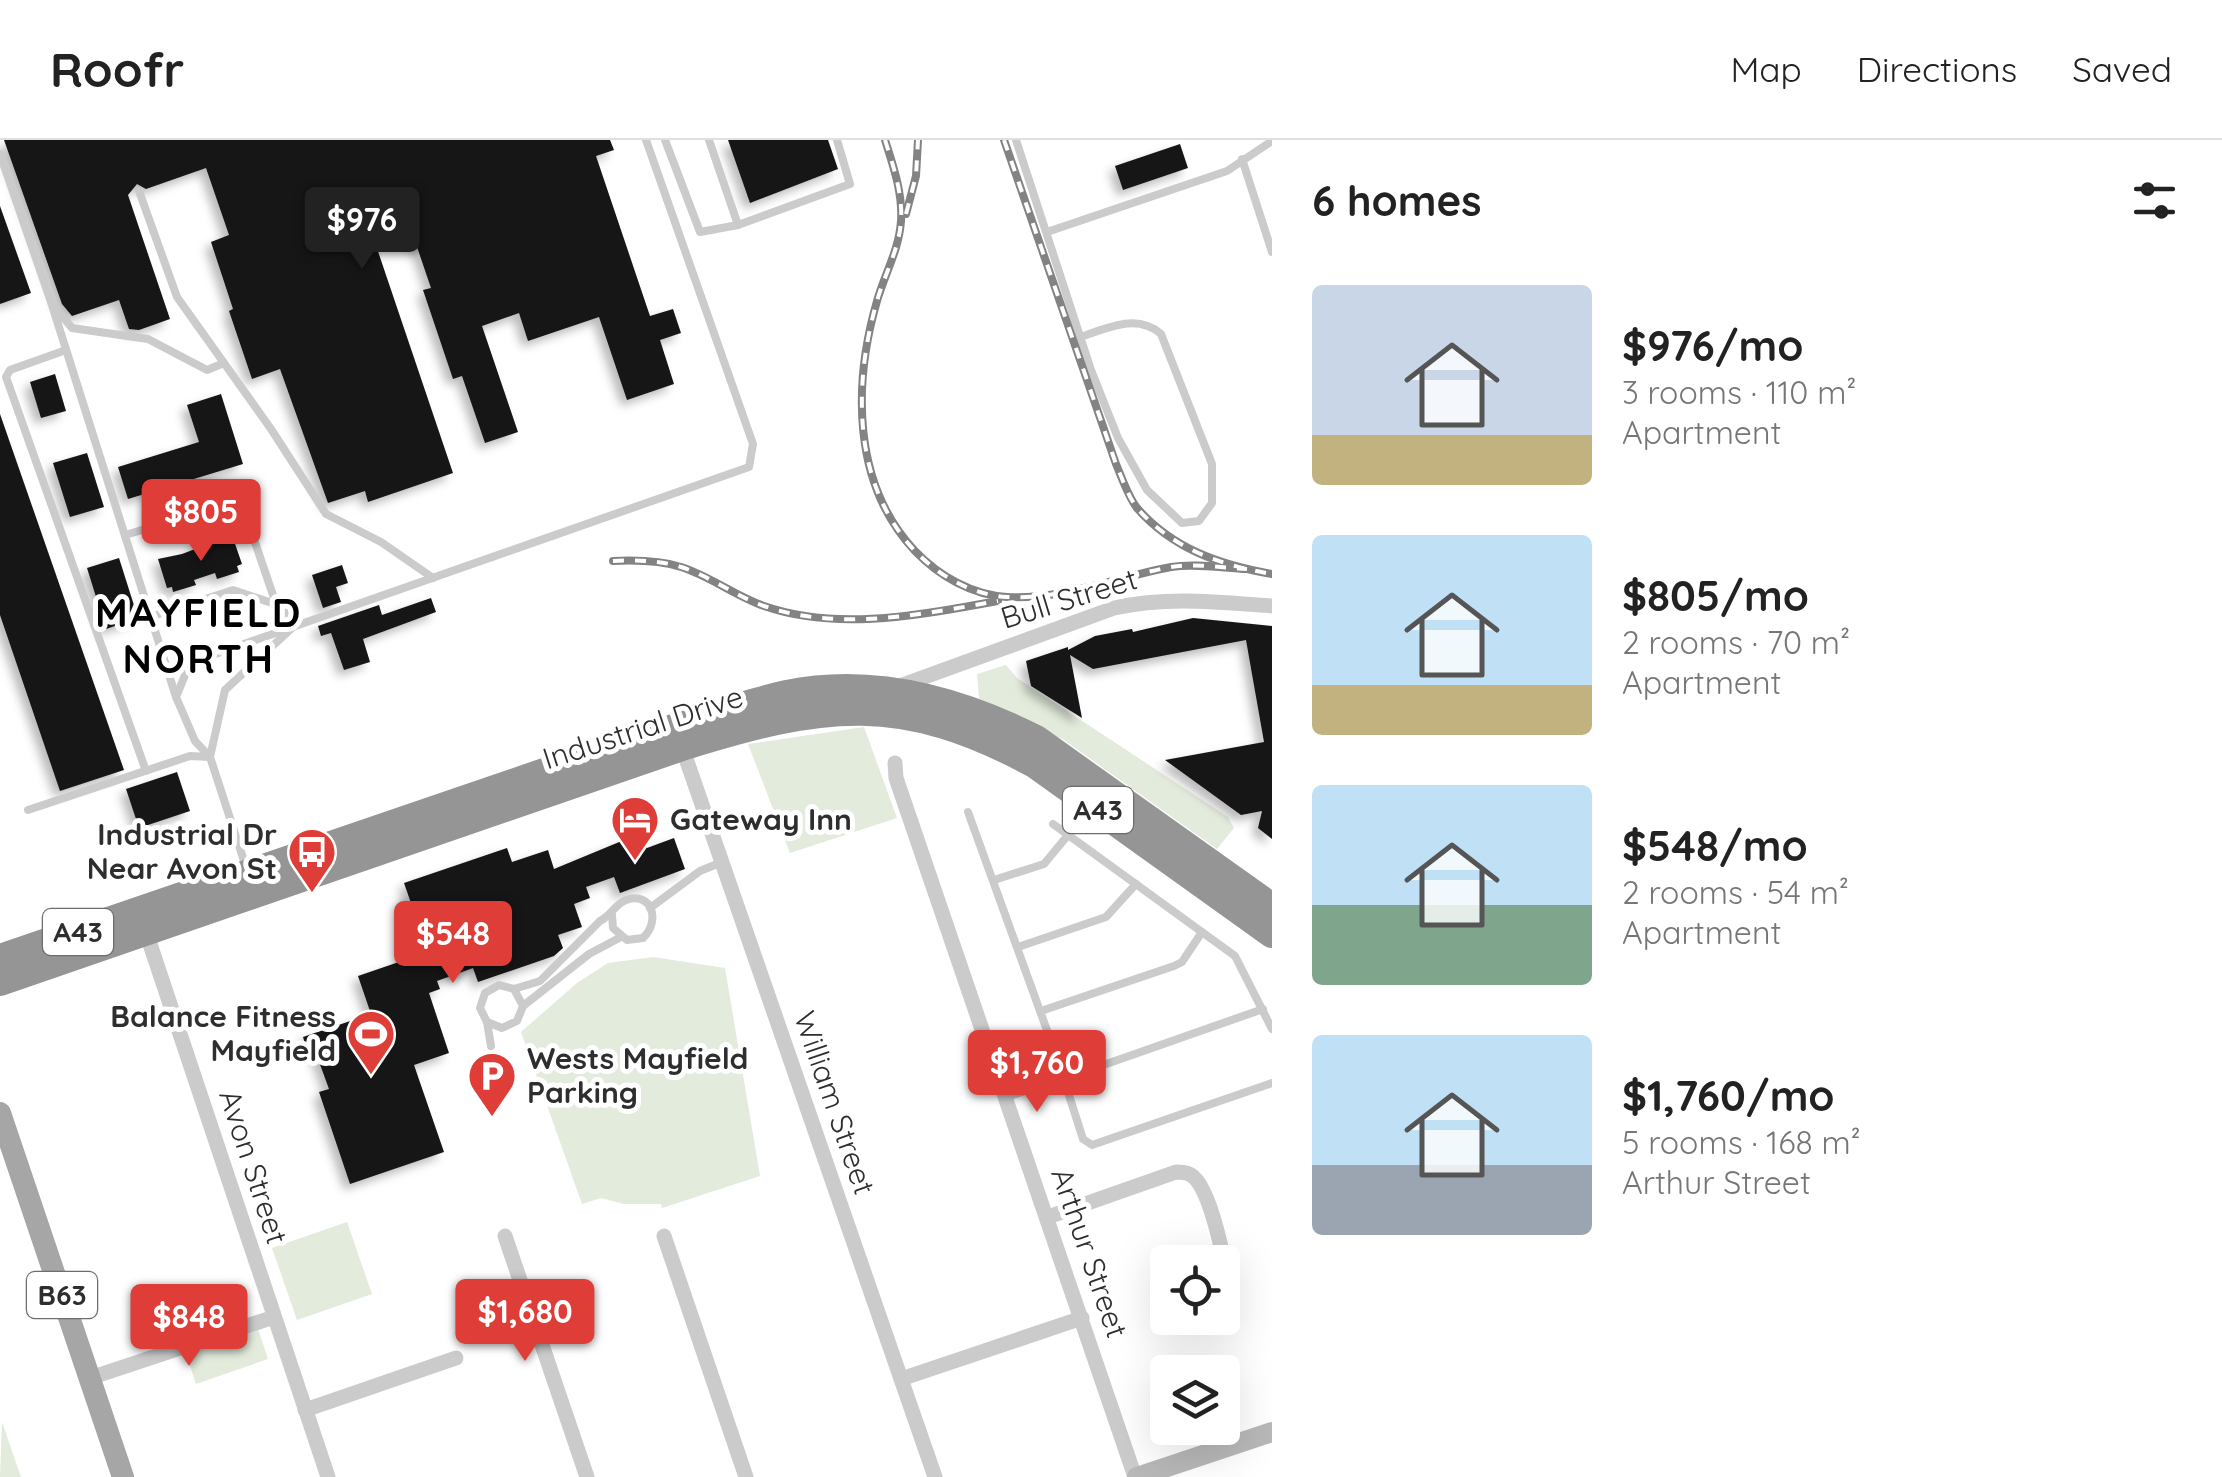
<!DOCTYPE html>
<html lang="en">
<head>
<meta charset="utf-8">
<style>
	body { margin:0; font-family:Quicksand,sans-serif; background:#f2f2f2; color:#222; height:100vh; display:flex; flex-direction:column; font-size:38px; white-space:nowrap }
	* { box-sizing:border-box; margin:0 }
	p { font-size:32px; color:#767676 }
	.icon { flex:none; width:55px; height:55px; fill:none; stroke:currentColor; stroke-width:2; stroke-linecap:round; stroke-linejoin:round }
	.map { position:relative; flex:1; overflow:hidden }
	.panel { display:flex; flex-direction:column; background:#fff; width:950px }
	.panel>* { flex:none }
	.fabs { position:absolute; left:1150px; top:1105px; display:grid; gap:20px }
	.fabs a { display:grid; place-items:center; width:90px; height:90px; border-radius:10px; background:#fff; box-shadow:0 10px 40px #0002; font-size:50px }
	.price { position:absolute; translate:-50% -85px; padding:0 22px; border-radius:10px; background:#de3e37; color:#fff; font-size:32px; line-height:65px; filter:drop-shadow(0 2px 5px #0008) }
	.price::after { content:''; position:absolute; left:50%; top:60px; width:30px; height:22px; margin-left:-15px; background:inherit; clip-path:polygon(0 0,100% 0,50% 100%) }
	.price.on { background:#222; color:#fff }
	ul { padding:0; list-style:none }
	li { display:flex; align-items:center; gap:30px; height:250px; padding:0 40px }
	li span { display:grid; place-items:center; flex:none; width:280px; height:200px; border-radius:10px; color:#555 }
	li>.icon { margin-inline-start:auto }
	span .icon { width:120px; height:120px; fill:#fffc; stroke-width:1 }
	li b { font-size:42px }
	h2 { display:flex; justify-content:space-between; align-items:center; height:120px; padding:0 40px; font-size:42px }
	header { display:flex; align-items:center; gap:60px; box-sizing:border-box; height:140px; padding:0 50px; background:#fff; border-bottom:2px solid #e0e0e0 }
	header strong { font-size:48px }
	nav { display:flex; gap:55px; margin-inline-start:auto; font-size:35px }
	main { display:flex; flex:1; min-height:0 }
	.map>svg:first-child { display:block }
</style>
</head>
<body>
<header>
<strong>Roofr</strong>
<nav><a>Map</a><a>Directions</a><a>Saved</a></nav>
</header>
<main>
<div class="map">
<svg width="1272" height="1337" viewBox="0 0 1272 1337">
	<defs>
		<filter id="shadow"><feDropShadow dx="-6" dy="6" stdDeviation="5" flood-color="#0004"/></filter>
	</defs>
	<rect width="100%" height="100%" fill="#fff"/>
	<g fill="#e2ebdc">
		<polygon points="1006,525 1017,538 1228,677 1234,688 1217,709 1064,600 979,559 977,534"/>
		<polygon points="864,587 897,678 790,713 748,604"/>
		<polygon points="653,817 725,828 760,1036 662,1068 661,1064 624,1064 601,1058 582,1064 521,892 577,843 608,823"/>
		<polygon points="347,1082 372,1154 297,1180 272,1108"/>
		<polygon points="258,1189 268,1219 196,1244 186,1213"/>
		<polygon points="2,1282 21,1337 0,1337"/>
	</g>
	<g fill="#151515" filter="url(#shadow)">
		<polygon points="4,0 610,0 614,10 596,16 650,176 673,169 681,193 660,200 674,244 627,260 599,177 528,201 519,173 482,186 518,292 485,303 462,236 453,239 423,150 431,148 400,57 364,70 453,333 368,362 365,351 328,363 280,229 252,239 229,171 233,169 211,102 229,95 206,28 146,49 137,44 128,55 170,179 139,190 129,189 119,160 72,176 62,164"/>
		<polygon points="728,0 828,0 838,29 750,63"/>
		<polygon points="1180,4 1188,28 1123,50 1115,26"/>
		<polygon points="0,66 31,153 0,164"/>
		<polygon points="55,234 66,271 41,278 30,242"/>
		<polygon points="221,254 243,324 128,359 118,327 199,302 187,265"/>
		<polygon points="0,274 124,630 60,651 0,475"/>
		<polygon points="87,313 104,367 70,377 53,323"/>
		<polygon points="232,395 242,424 237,426 239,432 217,439 215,433 194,440 196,445 173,452 172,447 167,448 158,419 182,414"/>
		<polygon points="119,418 138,478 106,489 87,428"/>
		<polygon points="342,425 348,443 336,447 341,462 323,468 312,435"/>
		<polygon points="431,458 436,472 363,499 370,522 344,530 331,493 321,496 318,486 379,465 382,475"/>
		<polygon points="1193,478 1272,486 1272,699 1258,688 1262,671 1241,675 1165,620 1264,602 1246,500 1093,529 1070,515 1082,578 1031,546 1026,521 1068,507 1068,510 1095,496 1132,489 1133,492"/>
		<polygon points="177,632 190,671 139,688 126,649"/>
		<polygon points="641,693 647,708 674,698 685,729 620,753 614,737 586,747 590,758 574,764 582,787 558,795 563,808 554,816 478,842 473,828 437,841 440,849 429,853 449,913 414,925 444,1012 350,1044 319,952 329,949 314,908 307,910 303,897 371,874 358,836 428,812 404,743 507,708 512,722 548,710 554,729"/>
	</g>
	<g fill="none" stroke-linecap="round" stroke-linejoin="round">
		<g stroke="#cbcbcb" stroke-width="8">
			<polyline points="665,0 700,92 738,85"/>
			<polyline points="709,0 738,85 850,44 837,0"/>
			<path d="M1016,0l75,230 27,68 29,52 35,33 17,-2 13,-18v-39l-51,-130c-24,-21 -53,-6 -81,3"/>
			<polyline points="0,14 51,162 72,188 148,199 207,230 224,223"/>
			<polyline points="1242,19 1272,112"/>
			<polyline points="139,51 177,157 271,289 326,374 381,402 433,438"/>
			<polyline points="1047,92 1227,31 1272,1"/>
			<polyline points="51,162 176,557"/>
			<polyline points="66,210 10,230 6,237 146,631"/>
			<polyline points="125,395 241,361 276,464"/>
			<polyline points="28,670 190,616 210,617 225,550 293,487 281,466 233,450 150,477"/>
			<polyline points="968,672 1061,929"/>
			<polyline points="1053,684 1235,816 1272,889"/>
			<polyline points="246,727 210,617 195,601 176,557 190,523 749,327 753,304 646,0"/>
			<polyline points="994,740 1044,724 1068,695"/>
			<polyline points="650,768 700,731 722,722"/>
			<polyline points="1018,807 1106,777 1136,744"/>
			<path d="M514,849l9,17 -6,15 -15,7 -15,-6 -7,-14 5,-15 14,-8 15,4 26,-8 60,-60c11,-5 15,-17 26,-21 26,-9 35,21 17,38l-16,2 -14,-12 -1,-13"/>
			<polyline points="523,866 589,814 621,797"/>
			<polyline points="1041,871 1174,826 1182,822 1202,792"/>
			<polyline points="487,882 491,906"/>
			<circle cx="1065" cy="939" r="11"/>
			<polyline points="1075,935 1263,869"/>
			<polyline points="1067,949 1083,999 1092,1005 1272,943"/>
			<polyline points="1007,957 1054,941"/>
		</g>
		<g stroke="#cbcbcb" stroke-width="15">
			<path d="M897,547l217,-79c53,-12 104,-6 158,-2"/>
			<polyline points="682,607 935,1337"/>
			<polyline points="895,623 896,638 1135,1337"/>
			<polyline points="146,792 328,1337"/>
			<path d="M1048,1077l128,-45c6,0 10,0 15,3 20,12 34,89 38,113"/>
			<polyline points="505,1096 587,1337"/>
			<polyline points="664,1096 746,1337"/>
			<polyline points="90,1238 274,1177"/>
			<polyline points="901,1239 1082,1178"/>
			<polyline points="305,1270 456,1218"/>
		</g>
		<polyline stroke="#b8b8b8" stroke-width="20" points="1137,1337 1272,1292"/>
		<polyline stroke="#a6a6a6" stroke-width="22" points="0,973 123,1337"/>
		<g stroke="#959595" stroke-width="28">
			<path d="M0,818l720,-246c22,-6 45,-13 67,-18 87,-18 172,6 249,45l236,168"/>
			<path d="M0,842l682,-235c141,-44 219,-56 354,18l236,169"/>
		</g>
		<g stroke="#838383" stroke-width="8">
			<g id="rail">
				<path d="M885,0c8,25 18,54 16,81 -2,29 -16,52 -24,80 -24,83 -25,183 38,250 24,25 57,44 92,46 56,3 110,-20 164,-30 24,-4 52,1 76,2"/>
				<path d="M1004,0l112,324c6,14 12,32 21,44 36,41 83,57 135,66"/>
				<polyline points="906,74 916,36 918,0"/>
				<path d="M613,421c22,-1 46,-1 68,6 29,9 54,29 83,39 75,26 159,8 234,-5"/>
			</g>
		</g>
		<use href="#rail" stroke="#fff" stroke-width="4" stroke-dasharray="11" stroke-linecap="butt"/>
	</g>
	<defs>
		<g id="hotel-pin" transform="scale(2.5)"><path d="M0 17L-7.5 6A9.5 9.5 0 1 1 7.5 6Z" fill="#de3e37" stroke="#fff"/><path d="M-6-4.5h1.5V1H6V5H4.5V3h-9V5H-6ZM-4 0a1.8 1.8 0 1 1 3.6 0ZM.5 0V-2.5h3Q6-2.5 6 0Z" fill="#fff"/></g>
		<g id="bus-pin" transform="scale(2.5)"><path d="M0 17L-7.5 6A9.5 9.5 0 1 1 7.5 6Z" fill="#de3e37" stroke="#fff"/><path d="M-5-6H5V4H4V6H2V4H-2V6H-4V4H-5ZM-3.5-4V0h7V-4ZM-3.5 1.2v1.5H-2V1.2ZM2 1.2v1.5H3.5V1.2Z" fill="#fff"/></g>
		<g id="stadium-pin" transform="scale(2.5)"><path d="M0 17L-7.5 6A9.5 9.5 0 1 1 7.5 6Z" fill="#de3e37" stroke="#fff"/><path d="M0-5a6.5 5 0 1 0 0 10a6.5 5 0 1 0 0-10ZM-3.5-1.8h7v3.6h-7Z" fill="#fff"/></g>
		<g id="parking-pin" transform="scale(2.5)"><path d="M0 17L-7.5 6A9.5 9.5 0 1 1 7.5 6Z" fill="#de3e37" stroke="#fff"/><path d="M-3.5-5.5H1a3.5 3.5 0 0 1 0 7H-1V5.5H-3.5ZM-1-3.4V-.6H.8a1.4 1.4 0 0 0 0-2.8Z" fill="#fff"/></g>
	</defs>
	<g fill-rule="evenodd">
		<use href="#hotel-pin" x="635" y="680"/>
		<use href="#bus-pin" x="312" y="712"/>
		<use href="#stadium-pin" x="371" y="894"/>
		<use href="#parking-pin" x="492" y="936"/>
	</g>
	<g text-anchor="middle" stroke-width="10" stroke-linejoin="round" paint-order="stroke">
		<g fill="#fff" stroke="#6d6d6d" stroke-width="2.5">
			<rect x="1063" y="647" width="70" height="46" rx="8"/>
			<rect x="43" y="769" width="70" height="46" rx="8"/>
			<rect x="27" y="1132" width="70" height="46" rx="8"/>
		</g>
		<g font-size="28" font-weight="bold" fill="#2e2e2e">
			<text x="1098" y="680">A43</text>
			<text x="78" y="802">A43</text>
			<text x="62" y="1165">B63</text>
		</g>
		<g font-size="30" fill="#2e2e2e" stroke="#fff">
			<text transform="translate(1069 459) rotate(-17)" y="10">Bull Street</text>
			<text transform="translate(643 588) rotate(-18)" y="10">Industrial Drive</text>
			<text transform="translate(834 963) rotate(71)" y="10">William Street</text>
			<text transform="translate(253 1027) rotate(72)" y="10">Avon Street</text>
			<text transform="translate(1089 1113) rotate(71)" y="10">Arthur Street</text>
		</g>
		<g font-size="30" font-weight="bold" fill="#2e2e2e" stroke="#fff" text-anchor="start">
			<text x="670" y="690">Gateway Inn</text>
			<text x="277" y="705" text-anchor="end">Industrial Dr<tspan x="277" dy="34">Near Avon St</tspan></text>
			<text x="336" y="887" text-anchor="end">Balance Fitness<tspan x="336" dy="34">Mayfield</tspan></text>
			<text x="527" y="929">Wests Mayfield<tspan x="527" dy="34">Parking</tspan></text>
		</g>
		<g font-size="40" font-weight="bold" letter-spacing="2.5" fill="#000" stroke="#fff">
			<text x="199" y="487">MAYFIELD<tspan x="199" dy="46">NORTH</tspan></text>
		</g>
	</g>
</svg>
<div class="fabs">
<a><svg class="icon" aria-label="locate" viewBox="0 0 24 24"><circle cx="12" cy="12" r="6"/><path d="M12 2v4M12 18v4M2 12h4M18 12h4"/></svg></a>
<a><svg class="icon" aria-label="layers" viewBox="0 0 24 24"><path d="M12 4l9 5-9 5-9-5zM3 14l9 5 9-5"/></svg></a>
</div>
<b class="price on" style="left:362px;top:132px">$976</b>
<b class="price" style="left:201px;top:424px">$805</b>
<b class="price" style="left:453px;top:846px">$548</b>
<b class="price" style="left:1037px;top:975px">$1,760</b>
<b class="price" style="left:525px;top:1224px">$1,680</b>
<b class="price" style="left:189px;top:1229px">$848</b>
</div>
<section class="panel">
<h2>6 homes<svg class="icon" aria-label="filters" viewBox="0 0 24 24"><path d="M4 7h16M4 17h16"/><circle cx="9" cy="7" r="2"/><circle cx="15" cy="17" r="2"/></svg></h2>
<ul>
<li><span style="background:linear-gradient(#c9d6e8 75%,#c2b280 0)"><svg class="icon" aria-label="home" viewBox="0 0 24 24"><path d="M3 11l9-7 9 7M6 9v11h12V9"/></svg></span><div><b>$976/mo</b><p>3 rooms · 110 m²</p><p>Apartment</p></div></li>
<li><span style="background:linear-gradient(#bfe0f5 75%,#c2b280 0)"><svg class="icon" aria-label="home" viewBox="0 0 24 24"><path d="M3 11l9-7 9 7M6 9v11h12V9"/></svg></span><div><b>$805/mo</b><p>2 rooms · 70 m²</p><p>Apartment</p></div></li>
<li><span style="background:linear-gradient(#bfe0f5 60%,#7fa58c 0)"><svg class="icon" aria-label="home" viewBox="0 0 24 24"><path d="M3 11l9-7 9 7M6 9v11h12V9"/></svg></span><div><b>$548/mo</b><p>2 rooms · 54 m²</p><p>Apartment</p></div></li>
<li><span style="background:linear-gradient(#bfe0f5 65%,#9aa5b1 0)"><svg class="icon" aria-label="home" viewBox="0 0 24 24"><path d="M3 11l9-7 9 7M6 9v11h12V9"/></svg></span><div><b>$1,760/mo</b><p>5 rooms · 168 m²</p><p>Arthur Street</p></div></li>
</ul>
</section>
</main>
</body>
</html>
